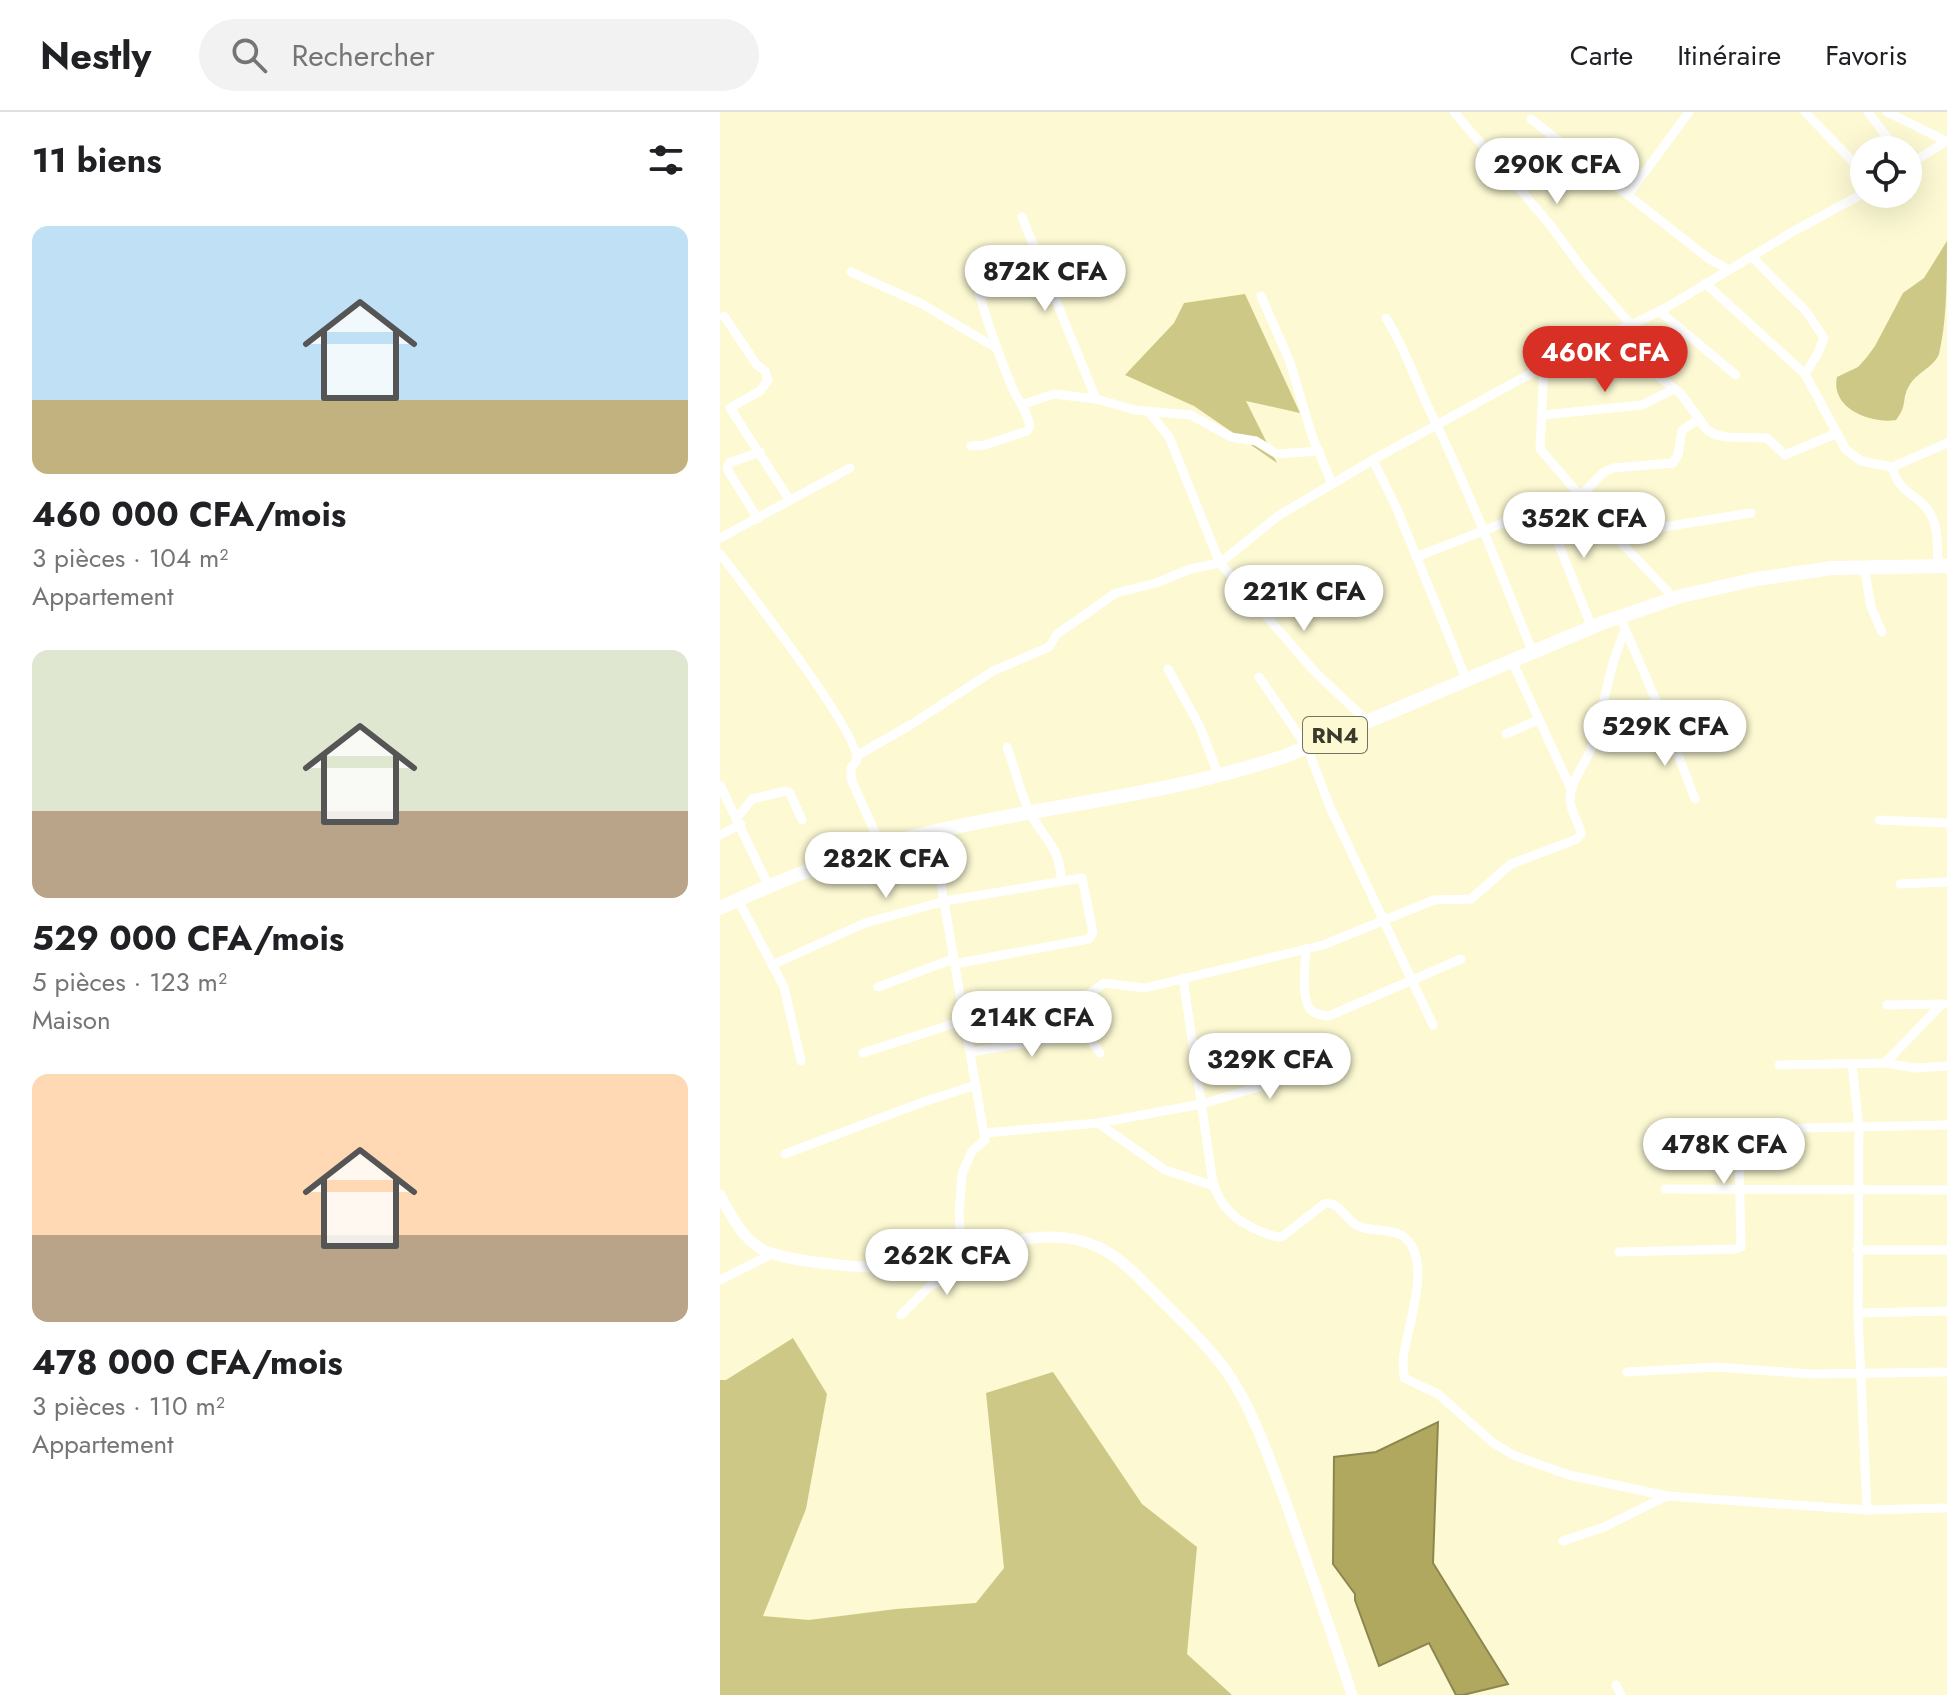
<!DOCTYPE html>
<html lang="fr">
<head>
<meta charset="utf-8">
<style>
	body { margin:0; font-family:Jost,sans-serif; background:#f2f2f2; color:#202124; height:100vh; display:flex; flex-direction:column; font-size:30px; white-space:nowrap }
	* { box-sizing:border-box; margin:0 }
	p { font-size:26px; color:#757577 }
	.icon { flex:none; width:44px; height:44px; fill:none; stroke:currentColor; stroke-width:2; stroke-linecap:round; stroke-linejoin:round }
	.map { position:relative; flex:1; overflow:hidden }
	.details { display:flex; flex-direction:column; background:#fff; width:720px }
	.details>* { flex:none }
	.controls { position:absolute; left:1130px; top:24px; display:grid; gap:16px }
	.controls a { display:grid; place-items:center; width:72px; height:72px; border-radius:50%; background:#fff; box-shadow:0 8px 32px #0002; font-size:40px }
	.price { position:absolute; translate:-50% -68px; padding:0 18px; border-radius:28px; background:#fff; color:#222; font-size:26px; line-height:52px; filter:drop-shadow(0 2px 4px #0008) }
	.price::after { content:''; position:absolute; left:50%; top:48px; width:24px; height:18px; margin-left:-12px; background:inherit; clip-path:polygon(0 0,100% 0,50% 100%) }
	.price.active { background:#d93025; color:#fff }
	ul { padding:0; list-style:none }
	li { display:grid; align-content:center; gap:16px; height:424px; padding:0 32px }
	li span { display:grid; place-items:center; height:248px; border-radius:16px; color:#555 }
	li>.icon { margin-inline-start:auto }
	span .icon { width:144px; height:144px; fill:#fffc; stroke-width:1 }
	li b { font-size:34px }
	h2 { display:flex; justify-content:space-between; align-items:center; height:96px; padding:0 32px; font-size:34px }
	header { display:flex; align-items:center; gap:48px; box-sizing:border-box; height:112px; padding:0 40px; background:#fff; border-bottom:2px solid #e0e0e0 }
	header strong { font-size:38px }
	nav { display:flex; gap:44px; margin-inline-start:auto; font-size:28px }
	.search { width:560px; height:72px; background:#f2f2f2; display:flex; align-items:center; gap:20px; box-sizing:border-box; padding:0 28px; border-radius:44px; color:#757577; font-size:30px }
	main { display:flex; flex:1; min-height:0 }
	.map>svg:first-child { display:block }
</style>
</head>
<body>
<header>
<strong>Nestly</strong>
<div class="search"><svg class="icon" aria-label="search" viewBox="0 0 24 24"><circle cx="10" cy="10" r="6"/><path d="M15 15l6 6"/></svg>Rechercher</div>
<nav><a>Carte</a><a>Itinéraire</a><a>Favoris</a></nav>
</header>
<main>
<section class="details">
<h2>11 biens<svg class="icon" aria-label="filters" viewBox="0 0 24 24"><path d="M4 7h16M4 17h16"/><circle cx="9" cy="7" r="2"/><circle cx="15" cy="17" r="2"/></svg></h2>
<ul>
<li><span style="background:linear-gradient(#bfe0f5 70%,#c2b280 0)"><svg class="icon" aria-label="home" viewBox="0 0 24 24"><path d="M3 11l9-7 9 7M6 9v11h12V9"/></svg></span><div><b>460 000 CFA/mois</b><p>3 pièces · 104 m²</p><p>Appartement</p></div></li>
<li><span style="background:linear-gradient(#dfe7d0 65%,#b9a48a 0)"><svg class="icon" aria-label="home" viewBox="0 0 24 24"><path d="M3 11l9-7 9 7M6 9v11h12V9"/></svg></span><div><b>529 000 CFA/mois</b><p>5 pièces · 123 m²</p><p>Maison</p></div></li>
<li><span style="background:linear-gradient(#ffd9b3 65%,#b9a48a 0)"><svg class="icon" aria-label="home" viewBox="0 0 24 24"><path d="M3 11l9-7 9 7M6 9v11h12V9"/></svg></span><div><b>478 000 CFA/mois</b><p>3 pièces · 110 m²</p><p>Appartement</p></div></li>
</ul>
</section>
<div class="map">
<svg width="1227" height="1583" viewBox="0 0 1227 1583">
	<rect width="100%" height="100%" fill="#fcf9d3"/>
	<g fill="#cec887">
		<path d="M1227,129c0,37 0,79 -8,113 -5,13 -23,19 -30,32 -8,14 -1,19 -13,34 -24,4 -66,-11 -59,-43l21,-10 9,-10 8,-11 28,-53 21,-15z"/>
		<polygon points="525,182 580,301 526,289 557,351 474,294 405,263 454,211 464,191"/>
		<polygon points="73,1226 107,1282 86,1397 43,1504 89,1508 176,1497 256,1491 284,1456 266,1281 333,1260 422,1392 477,1435 467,1542 512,1583 0,1583 0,1268 6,1268"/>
	</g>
	<polygon fill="#b0a85f" stroke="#8d874f" stroke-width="2" points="718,1310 713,1451 788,1572 743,1583 736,1583 709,1531 659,1554 635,1488 635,1482 613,1452 614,1345 656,1340"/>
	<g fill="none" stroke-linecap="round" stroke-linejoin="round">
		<g stroke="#fff" stroke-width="9">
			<polyline points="734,0 831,114 865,160 911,213 910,223 917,243 932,259 961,282 987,318 996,323 1007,325 1047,326 1065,343 1117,321"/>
			<polyline points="1085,0 1144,61"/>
			<polyline points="1148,0 1177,38"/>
			<polyline points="1167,0 1226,29"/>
			<polyline points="811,7 988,146 1009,158"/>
			<polyline points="1188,53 1227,29"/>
			<polyline points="908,83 969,0"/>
			<polyline points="302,105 376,287"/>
			<path d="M1032,145c17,17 33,34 50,50 5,4 17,24 22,31l-6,15 -13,21"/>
			<polyline points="131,160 202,192 276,236"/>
			<path d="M985,171l100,91 41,76 15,11 31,6c8,30 29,27 39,48 8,15 6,35 7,51"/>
			<polyline points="541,184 570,250 592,324 612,372"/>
			<polyline points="939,199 1016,263"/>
			<polyline points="4,204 37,253 45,259 48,268 40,279 10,296 69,387"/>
			<path d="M666,206c19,30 29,62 44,93 39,79 70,161 103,242"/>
			<polyline points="824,253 820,337 894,423 954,486"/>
			<polyline points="304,292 334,282 376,287 415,298 471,303 511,325 536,329 557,342 599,339"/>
			<polyline points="429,300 449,325 500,451 595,560 648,610"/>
			<polyline points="823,303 922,293 954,277"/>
			<path d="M251,334l14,-1 42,-14 3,-5c-4,-18 -11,-23 -18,-39 -16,-39 -30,-77 -39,-119"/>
			<polyline points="653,348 677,397 747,569"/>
			<polyline points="1172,355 1227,331"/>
			<polyline points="860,384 884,360 893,356 953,351 958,343 962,318 978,308"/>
			<polyline points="38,407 7,357 9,351 40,340"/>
			<polyline points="894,423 1031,401"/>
			<polyline points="0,426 130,356"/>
			<path d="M0,442c24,31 139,178 137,206l-6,8v11l30,67"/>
			<polyline points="696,445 819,397 825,398 872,516"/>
			<polyline points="1144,454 1151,495 1162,520"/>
			<polyline points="900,505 947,614 986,595"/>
			<polyline points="792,549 851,677"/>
			<polyline points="448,557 479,613 499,664"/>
			<polyline points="539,565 587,635 610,695 713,913"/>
			<polyline points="947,614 975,687"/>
			<polyline points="786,622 818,608"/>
			<path d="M287,635c8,21 13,46 23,66 14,26 31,35 31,68"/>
			<polyline points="138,643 192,612 273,559 329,535 337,522 396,481 436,471 470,457 500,451 558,404 658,345 810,262 842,241 911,213 944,197 1074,119 1144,81"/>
			<polyline points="0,673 49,775"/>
			<polyline points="17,706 32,687 66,679 70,681 82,708"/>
			<polyline points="1159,708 1227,711"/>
			<polyline points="0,723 21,712"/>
			<polyline points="1180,772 1227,770"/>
			<polyline points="18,788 64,875 81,949"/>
			<path d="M586,837c-1,14 -5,49 4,60 5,6 13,6 19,7l132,-57"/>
			<polyline points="52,853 145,811 225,789 362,766 373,820 369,827 234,852"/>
			<path d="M463,866l29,199c7,35 33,51 65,60l6,-1 41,-32c16,-4 21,16 34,22 14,6 29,2 43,9 35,21 5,93 2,125 0,6 1,12 1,18l34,16 54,48 21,13 56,20 98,21"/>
			<polyline points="158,875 233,847"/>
			<polyline points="1167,893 1224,892"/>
			<path d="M303,931l36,-22 19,-19 26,-19 41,5 178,-43 111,-45 37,-1 40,-35 66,-25 4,-5c-2,-13 -11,-21 -11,-36 1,-19 16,-34 22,-52 13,-39 15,-76 33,-115"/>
			<polyline points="251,940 360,922 369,925 380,941"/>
			<polyline points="143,941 245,908"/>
			<polyline points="1165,951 1195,956 1227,954"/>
			<polyline points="1132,952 1139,1016 1138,1201 1147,1398"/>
			<polyline points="1059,953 1165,951 1222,892"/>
			<polyline points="378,1011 482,992 609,954"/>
			<polyline points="265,1021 378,1011 445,1058 494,1074"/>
			<polyline points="65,1042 203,990 256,973"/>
			<polyline points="945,1077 1227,1078"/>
			<polyline points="1137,1138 1227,1138"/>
			<polyline points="899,1140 1016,1137 1021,1135 1019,1046 1022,1021 1028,1017 1227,1013"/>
			<polyline points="0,1168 52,1142"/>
			<polyline points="1138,1201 1227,1199"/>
			<polyline points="181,1203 210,1174 231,1164 242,1143 239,1102 242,1062 252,1039 265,1028 212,720"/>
			<polyline points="907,1260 996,1255 1092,1262 1227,1260"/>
			<polyline points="843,1429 884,1415 947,1384 1147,1398 1227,1396"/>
			<polyline points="896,1573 901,1583"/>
		</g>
		<path stroke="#fff" stroke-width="11" d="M0,1083c10,19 21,41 40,53 22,15 134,24 161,18 55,-11 121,-46 177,-19 24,11 42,32 60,50 25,25 54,52 73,81 23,35 39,83 54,122 23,65 46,130 67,195"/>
		<path stroke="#fff" stroke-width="14" d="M0,796c63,-29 132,-57 200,-73 122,-30 248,-39 368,-80l314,-132 79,-27 76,-17 75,-11 115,-2"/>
	</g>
	<g text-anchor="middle" stroke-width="6" stroke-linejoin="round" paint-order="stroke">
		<rect fill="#fcf9d3" stroke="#74735d" stroke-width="2" x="583" y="605" width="64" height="36" rx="6"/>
		<g font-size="22" font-weight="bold" fill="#3a392a">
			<text x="615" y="631">RN4</text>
		</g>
	</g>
</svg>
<div class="controls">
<a><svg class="icon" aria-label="locate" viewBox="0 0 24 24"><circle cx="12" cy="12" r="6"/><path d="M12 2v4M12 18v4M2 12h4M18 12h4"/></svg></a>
</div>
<b class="price" style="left:837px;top:94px">290K CFA</b>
<b class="price" style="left:325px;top:201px">872K CFA</b>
<b class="price active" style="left:885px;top:282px">460K CFA</b>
<b class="price" style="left:864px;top:448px">352K CFA</b>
<b class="price" style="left:584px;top:521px">221K CFA</b>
<b class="price" style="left:945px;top:656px">529K CFA</b>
<b class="price" style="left:166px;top:788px">282K CFA</b>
<b class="price" style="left:312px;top:947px">214K CFA</b>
<b class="price" style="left:550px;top:989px">329K CFA</b>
<b class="price" style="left:1004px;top:1074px">478K CFA</b>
<b class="price" style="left:227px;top:1185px">262K CFA</b>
</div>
</main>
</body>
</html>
